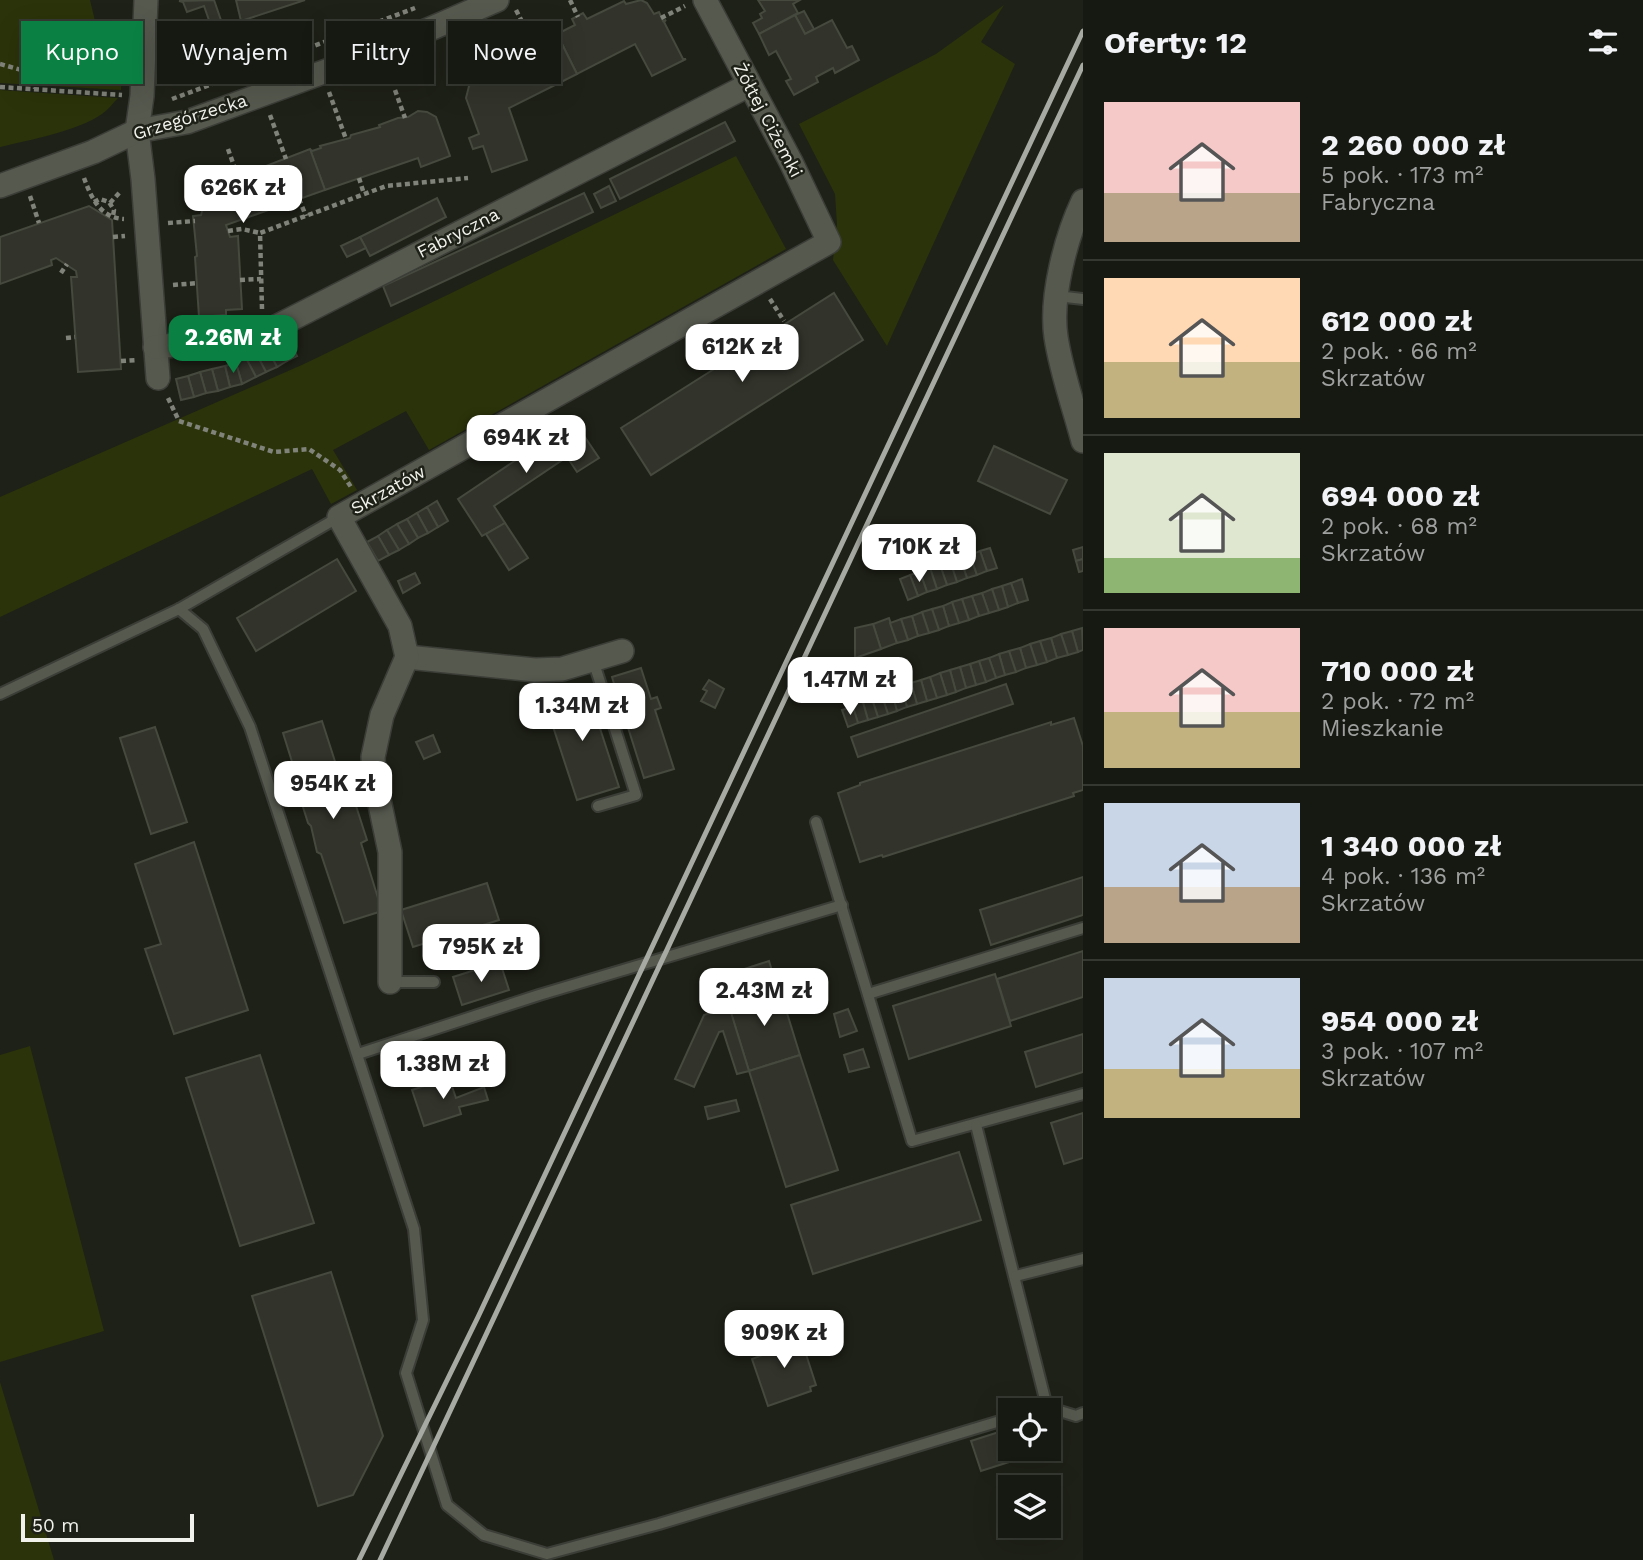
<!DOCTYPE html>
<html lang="pl">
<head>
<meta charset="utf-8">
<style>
	body { margin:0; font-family:"Work Sans",sans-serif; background:#1f221a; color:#f1f3f6; height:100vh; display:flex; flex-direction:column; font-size:26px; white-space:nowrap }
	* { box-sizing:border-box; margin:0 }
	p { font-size:23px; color:#9ea09f }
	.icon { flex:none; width:38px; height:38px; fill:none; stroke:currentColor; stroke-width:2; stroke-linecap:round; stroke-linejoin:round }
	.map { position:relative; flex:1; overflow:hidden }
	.panel { display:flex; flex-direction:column; background:#161911; width:560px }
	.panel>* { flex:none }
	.hud { position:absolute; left:21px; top:21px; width:665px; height:63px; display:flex; gap:14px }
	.controls { position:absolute; left:998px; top:1398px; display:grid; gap:14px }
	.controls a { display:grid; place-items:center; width:63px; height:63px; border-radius:0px; background:#161911; box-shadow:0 7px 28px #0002,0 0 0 2px #353831; font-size:35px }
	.scale { position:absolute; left:21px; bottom:18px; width:173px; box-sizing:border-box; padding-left:7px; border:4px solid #f0f2eb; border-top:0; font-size:19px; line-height:24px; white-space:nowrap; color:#f0f2eb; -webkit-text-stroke:5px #1e2117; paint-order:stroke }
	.price { position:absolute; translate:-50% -60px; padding:0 16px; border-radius:14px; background:#fff; color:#222; font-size:23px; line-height:46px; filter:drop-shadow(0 2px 4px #0008) }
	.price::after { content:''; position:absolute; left:50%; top:42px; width:21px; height:16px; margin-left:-10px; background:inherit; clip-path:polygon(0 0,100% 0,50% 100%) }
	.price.active { background:#0b8043; color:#fff }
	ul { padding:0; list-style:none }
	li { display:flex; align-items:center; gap:21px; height:175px; padding:0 21px }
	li+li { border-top:2px solid #353831 }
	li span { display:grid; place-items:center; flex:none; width:196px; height:140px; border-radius:0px; color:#555 }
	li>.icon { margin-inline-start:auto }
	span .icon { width:84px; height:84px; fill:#fffc; stroke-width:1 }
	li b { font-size:30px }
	h2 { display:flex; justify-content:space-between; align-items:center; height:84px; padding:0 21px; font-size:30px }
	.pill { padding:0 24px; border-radius:0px; background:#161911; box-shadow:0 7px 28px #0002,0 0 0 2px #353831; font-size:24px; line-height:63px }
	.pill.active { background:#0b8043; color:#fff }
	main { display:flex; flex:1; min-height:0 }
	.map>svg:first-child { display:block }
</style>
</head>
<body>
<main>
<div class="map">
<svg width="1083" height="1560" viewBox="0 0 1083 1560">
	<rect width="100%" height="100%" fill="#1e2117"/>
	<g fill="#2b330a">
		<polygon points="0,0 90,0 100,42 122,51 121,90 0,83"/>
		<polygon points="1004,5 981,42 1015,64 887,346 833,260 837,224 835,194 799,124 936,54"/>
		<path d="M0,90l118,8c-5,5 -10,12 -16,16 -24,17 -73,26 -102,33z"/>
		<polygon points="736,156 786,249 429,450 406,411 333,450 357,490 331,504 312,469 0,617 0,497 304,364"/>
		<polygon points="30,1046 104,1331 0,1362 0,1055"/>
		<polygon points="0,1382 54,1560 0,1560"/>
	</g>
	<g fill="#32342b" stroke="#45493e" stroke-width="2">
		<polygon points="214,0 231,49 236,48 240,59 227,63 228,67 199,77 191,56 218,46 204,6 187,12 183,2 179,1"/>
		<polygon points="236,0 305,0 241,21"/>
		<polygon points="641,0 647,3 654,14 659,12 663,21 666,20 664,22 683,59 686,59 652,76 635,44 577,74 557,34 575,25 572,19 583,13 587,19 624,1 626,4"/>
		<polygon points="758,0 800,0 793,4 798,13 759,34 753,23 762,18 760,14 765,11"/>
		<polygon points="804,11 814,29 805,34 795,15"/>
		<polygon points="795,15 805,34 832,20 847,48 852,46 859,60 835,73 833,68 816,77 818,82 794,95 786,81 791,79 776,51 769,55 759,34"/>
		<polygon points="557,34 577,74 509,108 527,160 492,172 483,146 473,149 469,138 479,134 466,98 469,86 483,75 481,70 492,64 493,67 528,49 525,43 536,37 540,43"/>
		<polygon points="418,111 427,112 436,117 450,156 421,167 418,158 325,190 310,149 312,151 321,148 320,146 350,138 351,135 380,127 379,125 398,118 408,117"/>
		<polygon points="725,122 735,141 620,199 610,179"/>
		<polygon points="310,149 325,190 226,225 230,237 238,236 242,309 226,310 226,315 199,317 195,257 197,256 193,216 201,215 204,204 213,199 213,184 235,178"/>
		<polygon points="609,186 616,201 601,208 594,194"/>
		<polygon points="584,193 593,212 391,306 383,286"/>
		<polygon points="437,198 446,217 370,256 360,237"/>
		<polygon points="89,206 112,220 121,369 78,372 71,277 77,277 76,271 56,258 51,260 52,265 0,284 0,237"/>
		<polygon points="360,237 366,248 347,257 341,246"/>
		<polygon points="834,293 863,340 651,475 621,428"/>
		<polygon points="287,337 297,356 287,361 277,342"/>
		<polygon points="277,342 287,361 277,367 267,348"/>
		<polygon points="267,348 277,367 266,372 256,353"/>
		<polygon points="256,353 266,372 256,377 246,358"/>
		<polygon points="246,358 256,377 242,384 236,363"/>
		<polygon points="236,363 242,384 230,387 225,366"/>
		<polygon points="225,366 230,387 218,391 212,369"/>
		<polygon points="212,369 218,391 206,393 200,372"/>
		<polygon points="200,372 206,393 194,397 188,376"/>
		<polygon points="188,376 194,397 181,400 176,379"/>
		<polygon points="574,421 599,458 577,472 567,457 494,506 505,523 482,536 458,499"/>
		<polygon points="994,446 1067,480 1050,514 978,481"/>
		<polygon points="437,501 448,521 438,527 427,507"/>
		<polygon points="427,507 438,527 428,533 417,513"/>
		<polygon points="417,513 428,533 418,538 407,519"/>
		<polygon points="407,519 418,538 409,544 397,524"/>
		<polygon points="505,523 528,558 509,570 486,534"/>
		<polygon points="397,524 409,544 399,550 387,530"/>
		<polygon points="387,530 399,550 389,555 378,536"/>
		<polygon points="378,536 389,555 378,561 367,542"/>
		<polygon points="1083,547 1083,559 1076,561 1073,550"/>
		<polygon points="990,548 997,568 987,571 980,551"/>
		<polygon points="968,549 977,575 967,578 958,552"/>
		<polygon points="980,551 987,571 977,575 970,555"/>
		<polygon points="960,558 967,578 957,582 950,561"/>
		<polygon points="337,559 356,591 256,651 237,618"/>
		<polygon points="1083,559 1083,571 1079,572 1076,561"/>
		<polygon points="950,561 957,582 947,585 940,565"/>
		<polygon points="940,565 947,585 937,589 930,568"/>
		<polygon points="930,568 937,589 927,592 920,572"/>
		<polygon points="920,572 927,592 918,596 910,575"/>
		<polygon points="415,573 420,583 403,593 398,581"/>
		<polygon points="910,575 918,596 908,600 900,579"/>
		<polygon points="1022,579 1028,600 1018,603 1011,583"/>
		<polygon points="1011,583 1018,603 1008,607 1002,586"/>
		<polygon points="1002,586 1008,607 999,610 992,589"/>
		<polygon points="992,589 999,610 989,613 982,593"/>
		<polygon points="982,593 989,613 979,616 972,596"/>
		<polygon points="972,596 979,616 969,620 962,599"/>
		<polygon points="962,599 969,620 959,623 952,602"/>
		<polygon points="952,602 959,623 949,626 943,606"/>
		<polygon points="943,606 949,626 939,630 932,609"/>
		<polygon points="932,609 939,630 929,633 922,612"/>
		<polygon points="922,612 929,633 918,636 912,616"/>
		<polygon points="912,616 918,636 908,640 901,619"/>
		<polygon points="889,618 897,643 881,649 873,624"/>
		<polygon points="901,619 908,640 897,643 890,623"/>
		<polygon points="873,624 881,649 855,658 855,628"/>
		<polygon points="1082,628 1083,650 1078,652 1072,631"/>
		<polygon points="1072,631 1078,652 1068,655 1061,634"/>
		<polygon points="1061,634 1068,655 1057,658 1051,638"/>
		<polygon points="1051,638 1057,658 1047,662 1040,641"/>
		<polygon points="1040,641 1047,662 1037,665 1030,644"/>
		<polygon points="1030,644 1037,665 1026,668 1020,648"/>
		<polygon points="1020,648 1026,668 1016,672 1009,651"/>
		<polygon points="1009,651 1016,672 1005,675 999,654"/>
		<polygon points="999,654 1005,675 996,678 989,658"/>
		<polygon points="989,658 996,678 986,682 979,661"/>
		<polygon points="979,661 986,682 976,685 970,664"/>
		<polygon points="970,664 976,685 966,688 960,667"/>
		<polygon points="960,667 966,688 956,692 950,670"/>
		<polygon points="641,668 651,699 657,697 661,708 655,710 674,769 644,778 618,696 612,698 609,689 615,687 612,677"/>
		<polygon points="950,670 956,692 947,695 940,673"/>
		<polygon points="940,673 947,695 937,698 930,677"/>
		<polygon points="930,677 937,698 927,701 921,680"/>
		<polygon points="709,680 724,689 715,708 701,701 707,691 703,689"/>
		<polygon points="921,680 927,701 917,704 911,683"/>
		<polygon points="911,683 917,704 907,707 901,686"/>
		<polygon points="1006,684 1013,704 858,757 851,737"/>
		<polygon points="586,685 619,787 577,800 544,699"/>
		<polygon points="901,686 907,707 897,711 891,689"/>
		<polygon points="891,689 897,711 888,714 881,693"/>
		<polygon points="881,693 888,714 878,717 871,696"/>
		<polygon points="871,696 878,717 868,720 862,699"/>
		<polygon points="862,699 868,720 858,723 851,702"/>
		<polygon points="853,707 858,723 848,727 842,710"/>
		<polygon points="1074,718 1083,746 1083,790 1073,793 1074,796 883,857 882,855 860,862 838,793 860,785 860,783 1051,722 1051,725"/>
		<polygon points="322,721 341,780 347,778 367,840 361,843 382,911 344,923 321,854 317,852 311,826 308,823 303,807 305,803 283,733"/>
		<polygon points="155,727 187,822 151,834 120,738"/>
		<polygon points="433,735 440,752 424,759 416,742"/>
		<polygon points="194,842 248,1010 174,1034 145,949 161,944 135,864"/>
		<polygon points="1083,877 1083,915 991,945 980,910"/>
		<polygon points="487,883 499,920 413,947 401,910"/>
		<polygon points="1083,951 1083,997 1010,1021 997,979"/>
		<polygon points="769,961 776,984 727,1000 720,977"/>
		<polygon points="500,962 509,990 462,1005 453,977"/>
		<polygon points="995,974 1011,1026 909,1059 893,1006"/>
		<polygon points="778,984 800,1055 749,1071 727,1000"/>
		<polygon points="729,1006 749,1071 737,1074 723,1031 719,1032 694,1087 675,1079 704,1015"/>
		<polygon points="848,1009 857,1031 840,1037 834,1014"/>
		<polygon points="1083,1034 1083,1072 1036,1087 1025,1052"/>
		<polygon points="863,1049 869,1067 849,1072 844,1055"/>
		<polygon points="260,1055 314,1223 240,1246 186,1078"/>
		<polygon points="800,1055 838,1170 786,1187 749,1071"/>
		<polygon points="449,1078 456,1098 484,1087 488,1100 459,1107 461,1114 424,1126 412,1090"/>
		<polygon points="736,1100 739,1111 708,1119 705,1107"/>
		<polygon points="1083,1113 1083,1158 1064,1164 1051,1123"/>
		<polygon points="959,1152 981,1220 813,1274 791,1205"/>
		<polygon points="331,1272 383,1436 353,1495 318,1506 252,1296"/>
		<polygon points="792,1331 798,1346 803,1345 816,1385 810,1387 811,1391 768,1406 752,1359 770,1352 766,1340"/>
		<polygon points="1002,1431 1012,1461 981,1471 971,1441"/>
		<polygon points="1012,1449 1046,1449 1015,1460"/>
	</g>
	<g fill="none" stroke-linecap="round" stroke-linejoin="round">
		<g stroke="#3b3d37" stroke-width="14">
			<g id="lane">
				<polyline points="1057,296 1083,299"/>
				<polyline points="179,609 203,629 250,727 414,1229 423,1320 406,1373 447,1505 484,1535 547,1554 659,1524 1010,1418"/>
				<polyline points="593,660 636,795 598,806"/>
				<polyline points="0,694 179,609 339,517"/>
				<polyline points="816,822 912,1141 1083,1094"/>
				<polyline points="390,982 434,982"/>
				<polyline points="868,994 1083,928"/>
				<polyline points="358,1054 539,995 842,905"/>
				<polyline points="976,1125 1047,1407"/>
				<polyline points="1016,1276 1083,1259"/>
				<polyline points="1035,1410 1047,1407 1076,1416 1083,1413"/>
			</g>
		</g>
		<g stroke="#3b3d37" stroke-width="26">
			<g id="street">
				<polyline points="146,0 142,96 137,131 143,179 158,378"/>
				<polyline points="0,186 93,152 137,131 187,122 370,55 497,0"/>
				<path d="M1083,201c-17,36 -33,96 -27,136 5,34 18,70 27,104"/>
				<polyline points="155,347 235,339 266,332 749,85"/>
				<polyline points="407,657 535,670 562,669 622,651"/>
				<polyline points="390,982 390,852 374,776 373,757 382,715 407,657 400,626 339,517 829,242 791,162 705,0"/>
			</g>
		</g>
		<g stroke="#80837a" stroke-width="4.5" stroke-dasharray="5 3.5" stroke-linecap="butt">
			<polyline points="570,0 578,17"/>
			<polyline points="516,10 532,41"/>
			<polyline points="661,18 685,6"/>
			<polyline points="478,51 487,68"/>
			<polyline points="406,62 415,83"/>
			<polyline points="0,64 36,74 35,89"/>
			<polyline points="0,87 122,95"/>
			<polyline points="395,90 405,118"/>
			<polyline points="329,92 346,139"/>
			<polyline points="172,99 415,8"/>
			<polyline points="270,115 286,159"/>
			<polyline points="228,149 238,177"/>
			<path d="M84,178c7,19 16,40 40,41"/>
			<polyline points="359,178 364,194"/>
			<polyline points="30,196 39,223"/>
			<polyline points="299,199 306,216"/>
			<polyline points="94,202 100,199 109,202 114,210 113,216"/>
			<polyline points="110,203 121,191"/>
			<polyline points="168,223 195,221"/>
			<polyline points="228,231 242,229 260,233"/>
			<polyline points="113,237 125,236"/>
			<polyline points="61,273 67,264"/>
			<polyline points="240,280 261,279"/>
			<polyline points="173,285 198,283"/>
			<polyline points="770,299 784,321"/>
			<polyline points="262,309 260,233 386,186 468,178"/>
			<polyline points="66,338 75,337"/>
			<polyline points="121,361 137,360"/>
			<polyline points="168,398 179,421 274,452 309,449 340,470 351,487"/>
		</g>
		<use href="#lane" stroke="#56594e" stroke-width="10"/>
		<use href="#street" stroke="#56594e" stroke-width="23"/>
		<g stroke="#a7aaa2" stroke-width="5">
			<polyline points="359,1560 478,1317 1083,31"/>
			<polyline points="380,1560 1083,65"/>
		</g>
	</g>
	<g text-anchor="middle" stroke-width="5" stroke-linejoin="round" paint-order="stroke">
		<g font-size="18" fill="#f0f2eb" stroke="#1e2117">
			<text transform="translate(190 117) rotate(-17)" y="6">Grzegórzecka</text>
			<text transform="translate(768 120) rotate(62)" y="6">Żółtej Ciżemki</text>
			<text transform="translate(458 233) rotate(-27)" y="6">Fabryczna</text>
			<text transform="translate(388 490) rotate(-29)" y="6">Skrzatów</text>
		</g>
	</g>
</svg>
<div class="controls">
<a><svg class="icon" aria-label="locate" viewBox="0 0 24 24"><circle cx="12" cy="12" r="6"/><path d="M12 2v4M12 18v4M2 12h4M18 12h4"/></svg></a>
<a><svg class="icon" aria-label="layers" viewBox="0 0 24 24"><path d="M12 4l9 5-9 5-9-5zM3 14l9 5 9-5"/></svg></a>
</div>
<div class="scale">50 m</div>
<b class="price" style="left:243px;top:225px">626K zł</b>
<b class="price active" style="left:233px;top:375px">2.26M zł</b>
<b class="price" style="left:742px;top:384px">612K zł</b>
<b class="price" style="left:526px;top:475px">694K zł</b>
<b class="price" style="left:919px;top:584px">710K zł</b>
<b class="price" style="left:850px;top:717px">1.47M zł</b>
<b class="price" style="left:582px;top:743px">1.34M zł</b>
<b class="price" style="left:333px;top:821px">954K zł</b>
<b class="price" style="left:481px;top:984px">795K zł</b>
<b class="price" style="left:764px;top:1028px">2.43M zł</b>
<b class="price" style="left:443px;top:1101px">1.38M zł</b>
<b class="price" style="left:784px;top:1370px">909K zł</b>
<div class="hud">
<a class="pill active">Kupno</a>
<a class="pill">Wynajem</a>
<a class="pill">Filtry</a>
<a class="pill">Nowe</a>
</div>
</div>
<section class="panel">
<h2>Oferty: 12<svg class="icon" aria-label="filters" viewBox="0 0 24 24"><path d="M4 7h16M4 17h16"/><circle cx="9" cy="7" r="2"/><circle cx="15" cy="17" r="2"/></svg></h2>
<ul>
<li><span style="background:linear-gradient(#f6c9c9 65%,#b9a48a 0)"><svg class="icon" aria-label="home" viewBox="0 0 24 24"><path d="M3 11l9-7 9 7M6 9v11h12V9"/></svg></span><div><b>2 260 000 zł</b><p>5 pok. · 173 m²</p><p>Fabryczna</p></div></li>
<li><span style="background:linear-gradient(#ffd9b3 60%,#c2b280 0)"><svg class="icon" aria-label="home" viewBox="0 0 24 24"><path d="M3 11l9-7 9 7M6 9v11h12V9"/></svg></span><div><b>612 000 zł</b><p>2 pok. · 66 m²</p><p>Skrzatów</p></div></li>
<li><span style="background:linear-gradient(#dfe7d0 75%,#8fb573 0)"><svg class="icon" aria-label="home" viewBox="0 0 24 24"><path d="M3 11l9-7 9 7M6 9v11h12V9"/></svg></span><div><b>694 000 zł</b><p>2 pok. · 68 m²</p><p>Skrzatów</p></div></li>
<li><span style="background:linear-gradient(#f6c9c9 60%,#c2b280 0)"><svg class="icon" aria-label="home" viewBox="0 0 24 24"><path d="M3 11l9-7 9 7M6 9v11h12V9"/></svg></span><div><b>710 000 zł</b><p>2 pok. · 72 m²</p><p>Mieszkanie</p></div></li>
<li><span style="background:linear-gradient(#c9d6e8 60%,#b9a48a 0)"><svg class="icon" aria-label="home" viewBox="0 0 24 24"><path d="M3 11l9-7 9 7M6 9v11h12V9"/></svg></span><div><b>1 340 000 zł</b><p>4 pok. · 136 m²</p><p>Skrzatów</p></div></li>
<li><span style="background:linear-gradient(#c9d6e8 65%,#c2b280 0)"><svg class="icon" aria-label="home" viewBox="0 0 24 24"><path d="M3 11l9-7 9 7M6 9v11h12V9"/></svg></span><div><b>954 000 zł</b><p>3 pok. · 107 m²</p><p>Skrzatów</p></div></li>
</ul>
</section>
</main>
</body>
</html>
